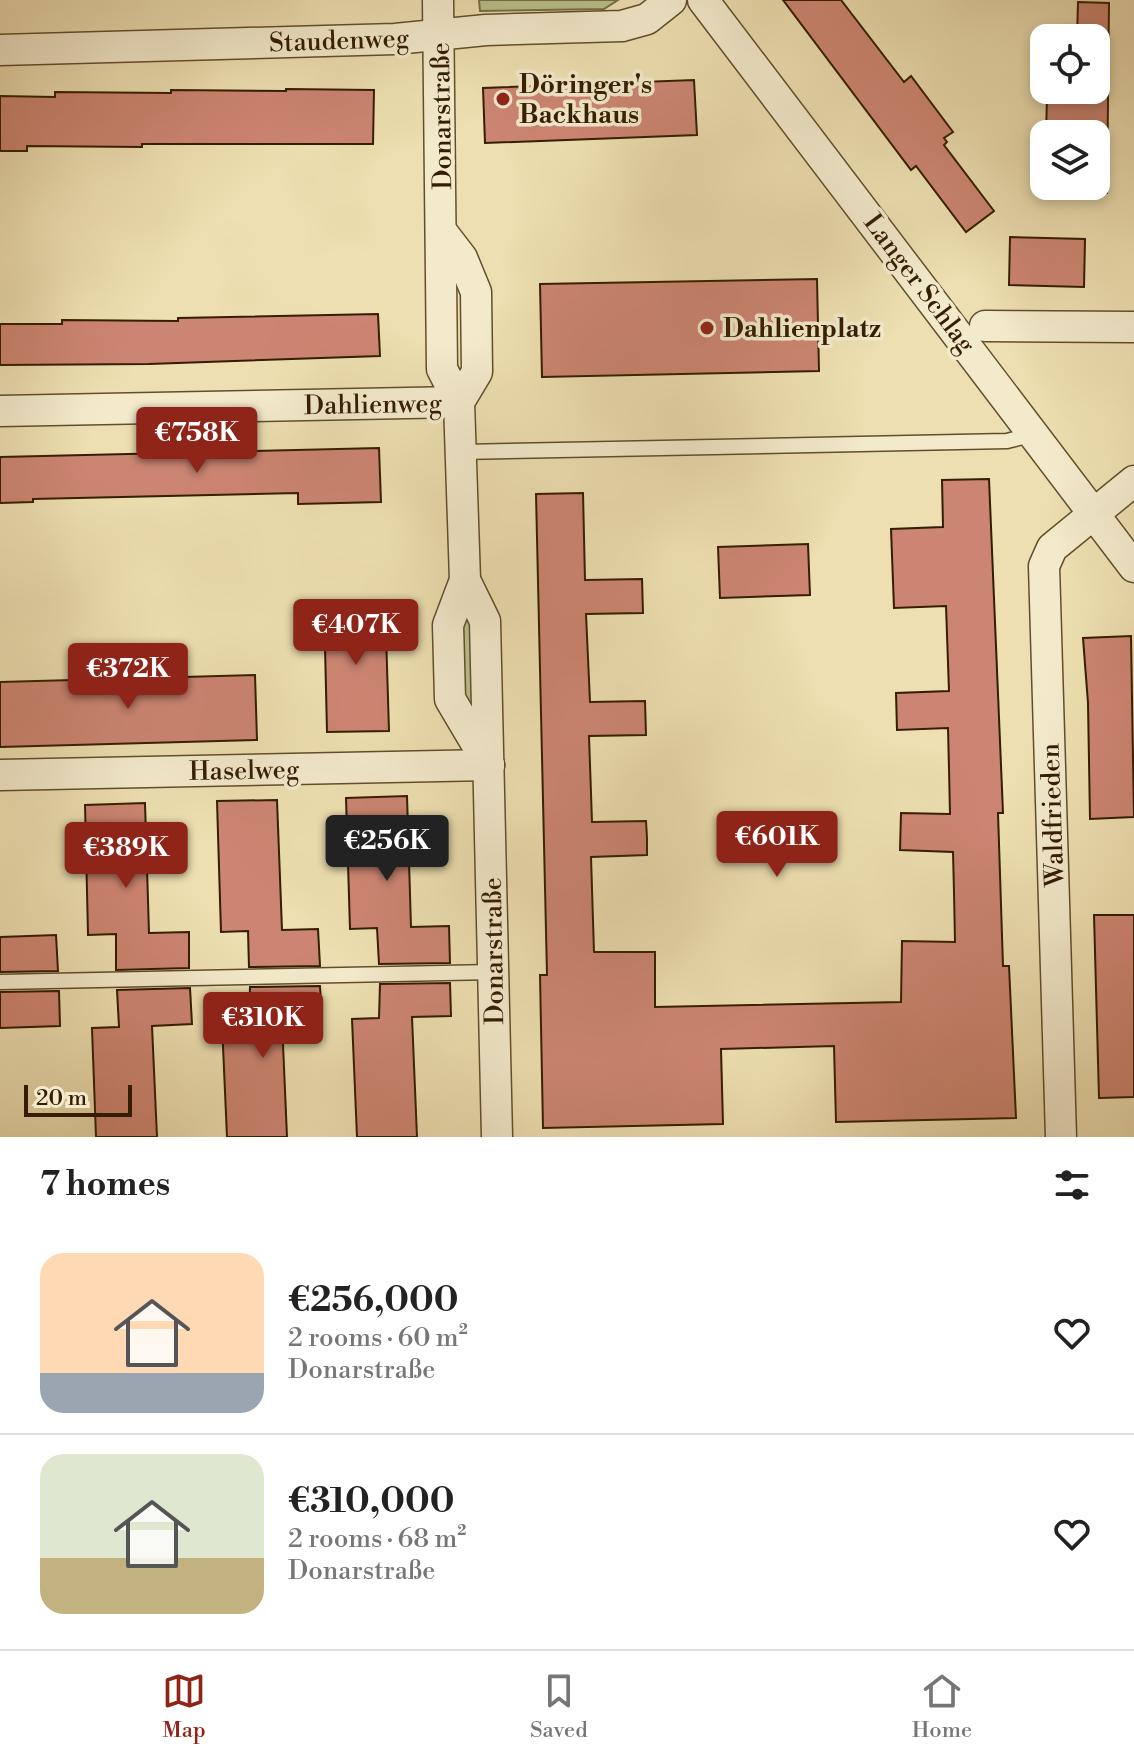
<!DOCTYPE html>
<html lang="en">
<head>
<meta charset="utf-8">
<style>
	body { margin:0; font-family:"Libre Bodoni",serif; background:#f2f2f2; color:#222; height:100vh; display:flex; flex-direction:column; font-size:30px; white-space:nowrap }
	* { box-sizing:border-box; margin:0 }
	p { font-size:26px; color:#767676 }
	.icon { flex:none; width:44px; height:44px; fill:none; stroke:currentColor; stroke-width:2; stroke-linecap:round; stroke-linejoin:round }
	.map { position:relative; height:1137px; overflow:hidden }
	.details { display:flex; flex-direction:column; background:#fff; flex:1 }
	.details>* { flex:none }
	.tools { position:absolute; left:1030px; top:24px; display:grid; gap:16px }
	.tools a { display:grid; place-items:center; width:80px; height:80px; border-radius:16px; background:#fff; box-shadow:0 4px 12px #0003; font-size:40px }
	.scale { position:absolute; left:24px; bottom:20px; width:108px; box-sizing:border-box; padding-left:8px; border:4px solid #341d00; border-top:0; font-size:22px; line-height:28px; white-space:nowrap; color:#341d00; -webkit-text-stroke:6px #f3eacc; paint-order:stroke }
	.price { position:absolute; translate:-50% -68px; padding:0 18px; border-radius:8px; background:#8f2418; color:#fff; font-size:26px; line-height:52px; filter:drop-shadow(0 2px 4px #0008) }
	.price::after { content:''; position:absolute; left:50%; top:48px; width:24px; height:18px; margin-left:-12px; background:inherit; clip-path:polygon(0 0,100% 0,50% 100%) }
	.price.selected { background:#222; color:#fff }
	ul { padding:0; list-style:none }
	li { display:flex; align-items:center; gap:24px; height:200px; padding:0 40px }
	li+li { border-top:2px solid #e0e0e0 }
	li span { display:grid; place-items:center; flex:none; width:224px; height:160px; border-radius:24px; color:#555 }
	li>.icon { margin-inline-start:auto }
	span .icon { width:96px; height:96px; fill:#fffc; stroke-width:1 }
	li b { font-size:34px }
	h2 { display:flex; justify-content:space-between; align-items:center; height:96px; padding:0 40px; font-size:34px }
	.tabs { display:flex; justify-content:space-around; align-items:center; height:112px; border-top:2px solid #e0e0e0; background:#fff; font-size:22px; color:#767676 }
	.tabs a { display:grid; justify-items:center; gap:4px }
	.tabs .selected { color:#8f2418 }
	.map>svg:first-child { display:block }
</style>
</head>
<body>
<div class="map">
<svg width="1134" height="1137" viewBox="0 0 1134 1137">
	<rect width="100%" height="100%" fill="#eddfb1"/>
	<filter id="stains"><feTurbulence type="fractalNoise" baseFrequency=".0025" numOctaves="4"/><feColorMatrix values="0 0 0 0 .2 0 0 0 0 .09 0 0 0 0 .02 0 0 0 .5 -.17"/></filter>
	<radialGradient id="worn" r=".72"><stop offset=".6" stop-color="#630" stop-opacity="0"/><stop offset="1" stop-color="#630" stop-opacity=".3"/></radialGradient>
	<g fill="#b9c18b" stroke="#766f46" stroke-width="2">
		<polygon points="479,0 618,0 604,9 480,11"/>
		<polygon points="465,618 476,627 478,697 466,706 454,627"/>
	</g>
	<g fill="#cc8572" stroke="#341d00" stroke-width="2">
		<polygon points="783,0 841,0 904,82 911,76 953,132 944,138 947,142 944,145 994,211 966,232 916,166 911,170"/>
		<polygon points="1078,2 1109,3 1107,193 1075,192 1075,186 1096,186 1096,134 1046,134 1047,98 1063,99 1063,95 1076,96 1076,90 1096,90 1096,38 1077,38"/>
		<polygon points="694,80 697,135 485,143 483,88"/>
		<polygon points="286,89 374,90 373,144 142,144 142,147 27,146 27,151 0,151 0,96 55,97 55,92 171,93 171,90 286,91"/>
		<polygon points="1010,237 1085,239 1084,287 1009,285"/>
		<polygon points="817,279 819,371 542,377 540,284"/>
		<polygon points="378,314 380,356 149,364 0,365 0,324 62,324 62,320 178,321 178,318"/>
		<polygon points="379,448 381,502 298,504 298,493 33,499 33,502 0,503 0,457"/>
		<polygon points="989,479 1003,813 998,813 1003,966 1009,966 1016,1118 836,1122 834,1046 721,1049 723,1124 543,1128 540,975 547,975 536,494 583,493 585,580 642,579 643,613 586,614 590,702 645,701 646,735 589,736 592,822 646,821 647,838 647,855 591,857 594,952 655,952 655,1007 901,1002 902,941 955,942 954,892 953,852 900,850 901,813 950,814 949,769 948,728 897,730 896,693 949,691 946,606 894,608 891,529 943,527 942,480"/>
		<polygon points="808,544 810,595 720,598 718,547"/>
		<polygon points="385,601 389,731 327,732 324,603"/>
		<polygon points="1131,636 1134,817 1090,819 1088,703 1083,638"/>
		<polygon points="255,675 257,740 0,747 0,682"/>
		<polygon points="407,796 411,927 449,926 450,963 379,964 377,928 350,929 346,798"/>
		<polygon points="277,800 282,930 318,929 320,966 249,967 248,931 221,932 217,801"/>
		<polygon points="145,803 149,933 189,932 189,968 116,970 116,934 88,935 85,805"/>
		<polygon points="1094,915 1134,915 1134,1097 1099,1098"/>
		<polygon points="56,935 58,971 0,972 0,937"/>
		<polygon points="450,983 451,1016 412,1017 417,1137 357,1137 352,1019 379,1018 380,984"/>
		<polygon points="320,986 322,1020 282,1021 287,1137 227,1137 222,1024 249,1022 250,987"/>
		<polygon points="190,988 192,1024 152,1026 157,1137 96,1137 92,1028 119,1027 117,990"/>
		<polygon points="59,991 60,1026 0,1028 0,992"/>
	</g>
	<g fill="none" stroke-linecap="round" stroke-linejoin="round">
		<g stroke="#624e2c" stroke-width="17">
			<g id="service">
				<polyline points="461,452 1007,441 1034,434"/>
				<polyline points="0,982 494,972"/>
			</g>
		</g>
		<g stroke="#624e2c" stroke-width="33">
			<g id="minor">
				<polyline points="438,0 442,369 459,402 465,580 448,625 450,699 489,765"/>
				<polyline points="703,0 1134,567"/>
				<polyline points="0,50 395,39 486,30 622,26 647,19 671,0"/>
				<polyline points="442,232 462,258 476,292 477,372 459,402"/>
				<polyline points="985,326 1134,327"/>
				<polyline points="0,411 459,402"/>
				<polyline points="465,580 485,621 497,1137"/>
				<polyline points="0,775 489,765"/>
				<polyline points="1061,1137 1044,566 1052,548 1134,481"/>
			</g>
		</g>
		<use href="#service" stroke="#f3eacc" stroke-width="14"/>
		<use href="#minor" stroke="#f3eacc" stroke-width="30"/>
	</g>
	<g fill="#8f2418" stroke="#f3eacc" stroke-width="3">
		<circle cx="503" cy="99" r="8"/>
		<circle cx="707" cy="328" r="8"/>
	</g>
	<g text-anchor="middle" stroke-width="7" stroke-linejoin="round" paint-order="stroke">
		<g font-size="26" fill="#341d00" stroke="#f3eacc">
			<text transform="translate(339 40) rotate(-2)" y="9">Staudenweg</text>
			<text transform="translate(441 116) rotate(-91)" y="9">Donarstraße</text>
			<text transform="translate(920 283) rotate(53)" y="9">Langer Schlag</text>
			<text transform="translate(373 404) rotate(-1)" y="9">Dahlienweg</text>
			<text transform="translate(244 770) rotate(-1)" y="9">Haselweg</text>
			<text transform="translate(1052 815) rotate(-92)" y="9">Waldfrieden</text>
			<text transform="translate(493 951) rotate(-91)" y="9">Donarstraße</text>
		</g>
		<g font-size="26" font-weight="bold" fill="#341d00" stroke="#f3eacc" text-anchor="start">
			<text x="519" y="93">Döringer's<tspan x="519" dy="30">Backhaus</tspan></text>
			<text x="723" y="337">Dahlienplatz</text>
		</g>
	</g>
	<rect width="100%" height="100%" filter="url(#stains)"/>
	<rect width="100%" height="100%" fill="url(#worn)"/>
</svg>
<div class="tools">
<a><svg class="icon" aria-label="locate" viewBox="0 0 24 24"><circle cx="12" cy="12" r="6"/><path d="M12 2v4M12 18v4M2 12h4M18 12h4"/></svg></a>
<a><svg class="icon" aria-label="layers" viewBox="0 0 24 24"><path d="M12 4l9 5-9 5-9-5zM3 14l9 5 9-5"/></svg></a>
</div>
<div class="scale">20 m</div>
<b class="price" style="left:197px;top:475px">€758K</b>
<b class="price" style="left:356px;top:667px">€407K</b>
<b class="price" style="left:128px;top:711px">€372K</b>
<b class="price" style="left:777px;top:879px">€601K</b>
<b class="price selected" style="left:387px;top:883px">€256K</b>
<b class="price" style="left:126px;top:890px">€389K</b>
<b class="price" style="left:263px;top:1060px">€310K</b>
</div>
<section class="details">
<h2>7 homes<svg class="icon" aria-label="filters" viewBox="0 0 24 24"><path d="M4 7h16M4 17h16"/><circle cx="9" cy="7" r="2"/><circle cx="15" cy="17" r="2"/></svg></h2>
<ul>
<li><span style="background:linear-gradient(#ffd9b3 75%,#9aa5b1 0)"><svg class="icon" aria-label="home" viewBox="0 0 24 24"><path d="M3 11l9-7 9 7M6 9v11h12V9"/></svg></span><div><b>€256,000</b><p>2 rooms · 60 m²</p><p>Donarstraße</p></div><svg class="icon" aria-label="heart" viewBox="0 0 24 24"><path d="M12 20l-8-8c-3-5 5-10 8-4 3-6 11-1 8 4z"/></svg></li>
<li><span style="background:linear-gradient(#dfe7d0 65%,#c2b280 0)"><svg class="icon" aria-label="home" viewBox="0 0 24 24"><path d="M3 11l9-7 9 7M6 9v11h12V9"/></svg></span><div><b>€310,000</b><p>2 rooms · 68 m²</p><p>Donarstraße</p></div><svg class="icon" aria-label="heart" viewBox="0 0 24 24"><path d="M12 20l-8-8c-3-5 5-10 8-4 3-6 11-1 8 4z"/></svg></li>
</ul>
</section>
<nav class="tabs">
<a class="selected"><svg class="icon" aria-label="map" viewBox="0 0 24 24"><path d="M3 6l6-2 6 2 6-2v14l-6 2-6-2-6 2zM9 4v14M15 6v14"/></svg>Map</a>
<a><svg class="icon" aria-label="saved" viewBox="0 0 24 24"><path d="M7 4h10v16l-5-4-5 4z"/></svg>Saved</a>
<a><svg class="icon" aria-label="home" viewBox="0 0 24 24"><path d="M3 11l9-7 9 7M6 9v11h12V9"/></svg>Home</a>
</nav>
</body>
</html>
